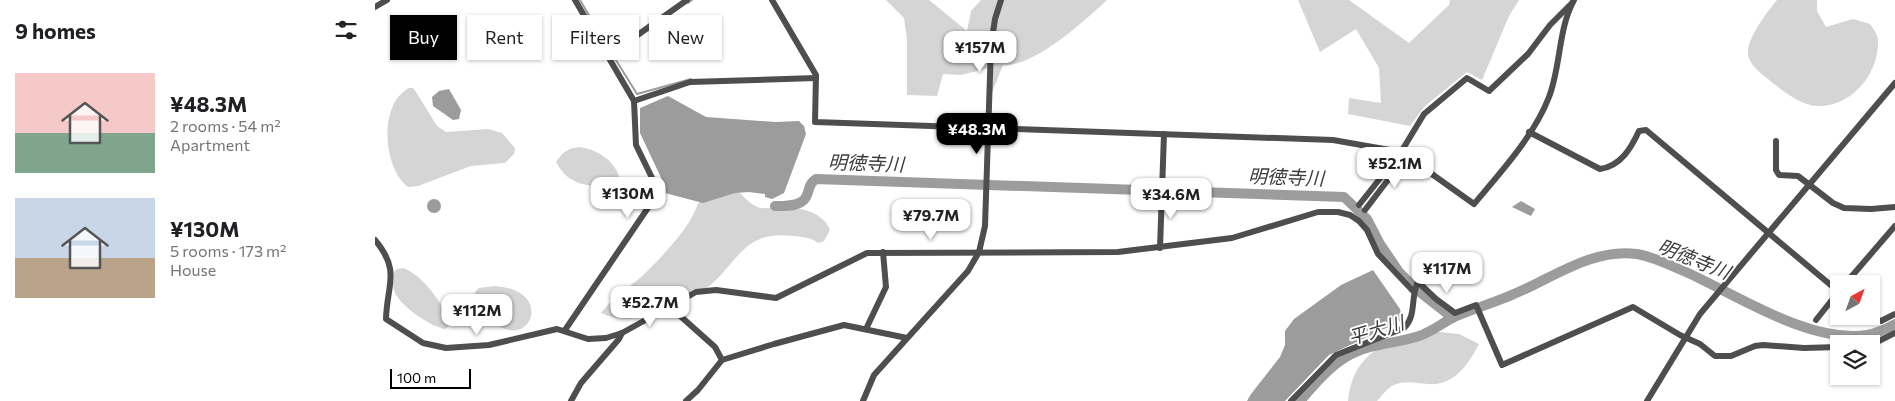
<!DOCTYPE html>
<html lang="en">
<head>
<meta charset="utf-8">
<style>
	body { margin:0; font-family:Commissioner,"Noto Sans JP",sans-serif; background:#f2f2f2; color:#202124; height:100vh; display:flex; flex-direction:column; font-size:19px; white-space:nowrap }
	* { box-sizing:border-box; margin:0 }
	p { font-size:16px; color:#757577 }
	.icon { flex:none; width:28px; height:28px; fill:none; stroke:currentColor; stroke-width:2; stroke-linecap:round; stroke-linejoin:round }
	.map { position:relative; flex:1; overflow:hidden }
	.drawer { display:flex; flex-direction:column; background:#fff; width:375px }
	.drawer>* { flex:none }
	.banner { position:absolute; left:15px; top:15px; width:475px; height:45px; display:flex; gap:10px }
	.needle { width:32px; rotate:41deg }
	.tools { position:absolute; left:1455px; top:275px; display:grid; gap:10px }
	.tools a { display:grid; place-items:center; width:50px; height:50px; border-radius:0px; background:#fff; box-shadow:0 1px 4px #0004; font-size:25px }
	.scale { position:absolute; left:15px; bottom:12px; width:81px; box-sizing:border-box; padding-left:5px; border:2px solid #000; border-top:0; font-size:14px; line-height:18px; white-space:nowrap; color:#000; -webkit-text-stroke:4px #fff; paint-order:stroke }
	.price { position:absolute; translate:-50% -42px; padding:0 11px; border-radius:10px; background:#fff; color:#222; font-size:16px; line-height:32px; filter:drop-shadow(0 1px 2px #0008) }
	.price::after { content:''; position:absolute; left:50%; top:30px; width:15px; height:11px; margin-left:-8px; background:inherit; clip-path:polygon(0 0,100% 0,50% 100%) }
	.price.on { background:#000; color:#fff }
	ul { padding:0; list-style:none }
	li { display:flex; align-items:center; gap:15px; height:125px; padding:0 15px }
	li span { display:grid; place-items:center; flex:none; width:140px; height:100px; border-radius:0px; color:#555 }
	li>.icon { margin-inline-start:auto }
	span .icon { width:60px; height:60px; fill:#fffc; stroke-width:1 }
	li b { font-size:21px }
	h2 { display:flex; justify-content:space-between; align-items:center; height:60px; padding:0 15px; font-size:21px }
	.tag { padding:0 18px; border-radius:0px; background:#fff; box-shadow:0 1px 4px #0004; font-size:18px; line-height:45px }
	.tag.on { background:#000; color:#fff }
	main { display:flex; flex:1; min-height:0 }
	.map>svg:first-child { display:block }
</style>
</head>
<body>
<main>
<section class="drawer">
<h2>9 homes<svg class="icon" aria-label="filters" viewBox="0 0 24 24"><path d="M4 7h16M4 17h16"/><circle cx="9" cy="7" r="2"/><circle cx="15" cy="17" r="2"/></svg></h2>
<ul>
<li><span style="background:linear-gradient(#f6c9c9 60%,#7fa58c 0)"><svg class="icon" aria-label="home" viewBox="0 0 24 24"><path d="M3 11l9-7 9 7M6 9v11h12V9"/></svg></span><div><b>¥48.3M</b><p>2 rooms · 54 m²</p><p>Apartment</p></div></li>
<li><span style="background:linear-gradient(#c9d6e8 60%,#b9a48a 0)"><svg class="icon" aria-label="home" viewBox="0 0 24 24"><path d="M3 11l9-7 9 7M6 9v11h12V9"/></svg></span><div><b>¥130M</b><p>5 rooms · 173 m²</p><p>House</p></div></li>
</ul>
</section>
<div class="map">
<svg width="1520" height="401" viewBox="0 0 1520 401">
	<rect width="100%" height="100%" fill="#fff"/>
	<g fill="#d5d5d5">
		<path d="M511,0h43l38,31 4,-20 10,-11h126c-23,21 -72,67 -104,65l-12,30 -2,-27 -28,7 -18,-1 -6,22 -30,-1v-55l-3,-22z"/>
		<polygon points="923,0 974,0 1034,43 1074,5 1075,0 1144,0 1134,16 1107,80 1092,72 1050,106 1035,126 973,114 974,98 1006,103 1004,68 981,29 945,52"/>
		<path d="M1402,0h40v11l9,16 27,-8 17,5c3,4 8,11 8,17 1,32 -26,66 -60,65 -19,-1 -36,-16 -50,-27 -8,-6 -20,-16 -20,-26 -1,-15 20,-42 29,-53z"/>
		<path d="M34,88h4l3,4 21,34 9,6 42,-3 14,4 13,15 -1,6 -9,9 -34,3 -53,20 -10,1c-25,-19 -30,-83 1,-99z"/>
		<path d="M205,147c19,3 35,14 40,32l-12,10c-23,-5 -39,-3 -52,-27 7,-10 12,-14 24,-15z"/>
		<path d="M356,181c8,10 16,23 29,27 5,1 14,-1 20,-1 18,0 43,4 50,23l-6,11 -6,2c-7,-6 -16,-6 -25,-7 -52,-7 -55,30 -89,54 -7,5 -17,8 -24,12 -26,12 -52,24 -79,11 11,-15 26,-24 40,-36 15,-14 30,-30 42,-46 21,-27 8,-37 48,-50z"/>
		<path d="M29,268c20,9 40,36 46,57l-5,4c-14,-2 -47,-24 -51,-39 -2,-5 -1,-11 -2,-16l5,-5z"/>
		<path d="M119,286c66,4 32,72 -4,32 -8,-9 -14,-13 -15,-26l4,-4z"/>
		<path d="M1055,331l29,3 20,10c-11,21 -25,42 -51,40 -12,-1 -22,-4 -34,1 -7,3 -12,11 -17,16h-29c5,-49 39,-62 82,-70z"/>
	</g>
	<g fill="#9c9c9c">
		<polygon points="74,89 86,110 84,119 78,120 58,106 57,97 64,91"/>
		<polygon points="293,96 331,117 400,122 424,121 429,126 431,134 409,193 397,199 390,197 390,194 374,192 360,193 328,203 290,193 289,184 265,133 265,108"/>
		<circle cx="59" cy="206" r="7"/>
		<polygon points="1146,201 1160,209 1156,216 1137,207"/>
		<polygon points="998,270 1025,309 1027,318 1024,322 954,355 910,401 872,401 876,394 905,357 910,345 910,331 919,319 966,285"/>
	</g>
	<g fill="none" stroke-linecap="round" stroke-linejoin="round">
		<g stroke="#9c9c9c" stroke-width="2">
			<polyline points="205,0 235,51"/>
			<polyline points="313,3 317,0"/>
			<polyline points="246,51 239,57 262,94 316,79"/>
		</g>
		<g stroke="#9c9c9c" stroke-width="10">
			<path d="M400,206c9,0 26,1 31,-9 4,-7 2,-13 10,-18l528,18 23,22 13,25 19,28 17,17 37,29"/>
			<path d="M925,401c14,-16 28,-33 46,-44 22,-14 50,-13 73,-21 12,-4 22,-12 33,-18 23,-10 48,-17 71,-28 35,-16 73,-42 114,-36 17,3 33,11 49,18 51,23 124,72 181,63 10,-2 19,-6 28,-11"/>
		</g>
		<g stroke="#4e4e4e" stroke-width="6">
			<path d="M397,0l44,75 -1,47 518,18 68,12 73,52c27,-32 60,-68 75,-107 12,-31 9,-68 25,-97"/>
			<polyline points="0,7 12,0"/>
			<polyline points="233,56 312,0"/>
			<polyline points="259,101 315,82 441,78"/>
			<path d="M1154,132l71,37c21,-3 31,-21 39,-38l7,-1 193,162"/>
			<polyline points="1401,141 1401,170 1404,175 1423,176 1458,203 1469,208 1496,209 1520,207"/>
			<polyline points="984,205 1026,152 1049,114 1092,78 1114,91 1153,54 1175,25 1197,3"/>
			<polyline points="990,210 1032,155"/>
			<path d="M0,240c26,31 12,44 11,79l37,24 23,5 43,-3 68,-16 31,10 18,-1 16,-5 74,-41 20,-2 60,8 91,-45 251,-1 114,-14 86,-26h20l12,3 9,6 8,9 11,24 35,37"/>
			<polyline points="785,248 789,134"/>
			<polyline points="1470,284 1520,226"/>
			<polyline points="294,306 340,347 347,360"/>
			<polyline points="1491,316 1506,321 1520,314"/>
			<polyline points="1441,320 1464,291"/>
			<polyline points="491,329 511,287 508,252"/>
			<polyline points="190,330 281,196 280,184 261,145 259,101 200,0"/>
			<polyline points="1496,345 1520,333"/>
			<polyline points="196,401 206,383 244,339 247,333"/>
			<polyline points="311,401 323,390 347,360 399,344 469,325 532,338"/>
			<polyline points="488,401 499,375 593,271 604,252 610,226 616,46 620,19 626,0"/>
			<path d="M916,401l45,-46 68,-27c13,-12 6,-31 14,-46l18,17 19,14 21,-8 26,60 131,-58 47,28 20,9 15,12h16l24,-10 8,-1 41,3 35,-1"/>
			<polyline points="1272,401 1325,314 1520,83"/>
		</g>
	</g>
	<g text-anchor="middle" stroke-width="4" stroke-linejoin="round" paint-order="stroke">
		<g font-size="19" font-style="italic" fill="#3d3d3d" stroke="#fff">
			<text transform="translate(491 163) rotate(2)" y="7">明徳寺川</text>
			<text transform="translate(911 177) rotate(2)" y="7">明徳寺川</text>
			<text transform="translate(1319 259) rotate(22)" y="7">明徳寺川</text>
			<text transform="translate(1001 330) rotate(-17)" y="7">平大川</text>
		</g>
	</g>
</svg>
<div class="tools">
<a><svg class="needle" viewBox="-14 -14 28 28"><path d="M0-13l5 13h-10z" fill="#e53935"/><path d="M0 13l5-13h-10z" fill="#757577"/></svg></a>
<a><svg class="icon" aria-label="layers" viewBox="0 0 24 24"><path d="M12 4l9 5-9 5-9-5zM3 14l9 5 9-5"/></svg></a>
</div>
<div class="scale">100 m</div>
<b class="price" style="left:605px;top:73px">¥157M</b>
<b class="price on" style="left:602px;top:155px">¥48.3M</b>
<b class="price" style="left:1020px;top:189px">¥52.1M</b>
<b class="price" style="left:253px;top:219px">¥130M</b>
<b class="price" style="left:796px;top:220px">¥34.6M</b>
<b class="price" style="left:556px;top:241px">¥79.7M</b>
<b class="price" style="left:1072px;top:294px">¥117M</b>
<b class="price" style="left:275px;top:328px">¥52.7M</b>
<b class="price" style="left:102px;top:336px">¥112M</b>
<div class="banner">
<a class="tag on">Buy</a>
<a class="tag">Rent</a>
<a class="tag">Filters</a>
<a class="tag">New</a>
</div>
</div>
</main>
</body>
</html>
